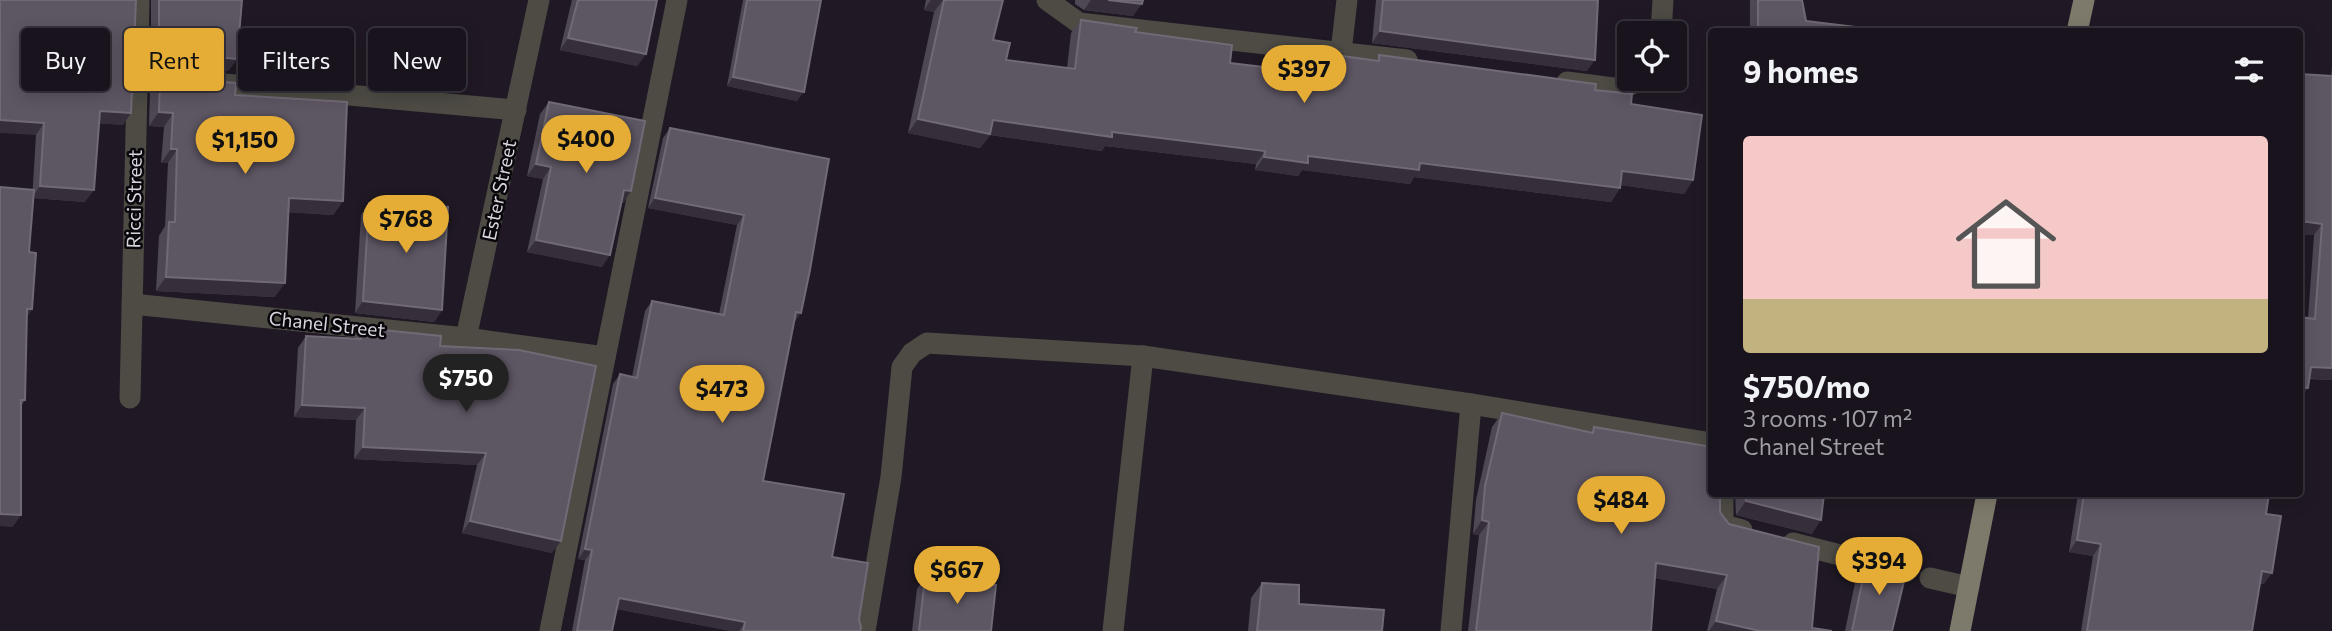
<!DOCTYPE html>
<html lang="en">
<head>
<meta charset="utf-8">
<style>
	body { margin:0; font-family:Commissioner,sans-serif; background:#211c25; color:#f1f3f6; height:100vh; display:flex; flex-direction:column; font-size:26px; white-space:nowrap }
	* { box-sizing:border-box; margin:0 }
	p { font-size:23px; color:#9f9ea3 }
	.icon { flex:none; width:38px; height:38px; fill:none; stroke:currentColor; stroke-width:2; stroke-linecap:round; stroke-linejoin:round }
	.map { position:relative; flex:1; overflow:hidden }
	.drawer { position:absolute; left:1708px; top:28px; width:595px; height:469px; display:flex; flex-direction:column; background:#18131c; border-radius:7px; box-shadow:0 4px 18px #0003,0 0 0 2px #36323b }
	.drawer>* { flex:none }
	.guide { position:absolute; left:21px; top:28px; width:665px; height:63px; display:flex; gap:14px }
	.fabs { position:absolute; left:1617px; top:21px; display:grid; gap:14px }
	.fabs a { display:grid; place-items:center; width:70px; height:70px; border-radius:7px; background:#18131c; box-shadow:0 4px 18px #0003,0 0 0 2px #36323b; font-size:35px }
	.price { position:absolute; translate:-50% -60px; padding:0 16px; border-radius:24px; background:#e5ad35; color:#111; font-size:23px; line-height:46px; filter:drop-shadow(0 2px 4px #0008) }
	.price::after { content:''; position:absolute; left:50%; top:42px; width:21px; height:16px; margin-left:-10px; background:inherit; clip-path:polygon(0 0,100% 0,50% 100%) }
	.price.current { background:#222; color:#fff }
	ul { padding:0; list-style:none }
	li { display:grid; align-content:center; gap:14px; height:371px; padding:0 35px }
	li span { display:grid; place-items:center; height:217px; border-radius:7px; color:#555 }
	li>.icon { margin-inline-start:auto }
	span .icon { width:126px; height:126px; fill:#fffc; stroke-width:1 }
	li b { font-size:30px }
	h2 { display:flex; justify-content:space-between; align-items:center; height:84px; padding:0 35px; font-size:30px }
	.chip { padding:0 24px; border-radius:7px; background:#18131c; box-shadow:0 4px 18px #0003,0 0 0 2px #36323b; font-size:24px; line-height:63px }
	.chip.current { background:#e5ad35; color:#111 }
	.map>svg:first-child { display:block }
</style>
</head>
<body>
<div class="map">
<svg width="2332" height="631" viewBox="0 0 2332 631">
	<rect width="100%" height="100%" fill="#201925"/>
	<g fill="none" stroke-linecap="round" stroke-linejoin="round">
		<g stroke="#4d4b44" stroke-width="21">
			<polyline points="1047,0 1079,23 1407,60"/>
			<polyline points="1661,33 1663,0"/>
			<polyline points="1341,52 1347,0"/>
			<polyline points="136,76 516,110"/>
			<polyline points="1567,82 1621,89 1643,79"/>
			<polyline points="132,304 466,338 605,357"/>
			<polyline points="466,338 539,0"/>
			<polyline points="130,398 139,0"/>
			<polyline points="1723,494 1723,525 1742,530"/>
			<polyline points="1793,543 1906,572"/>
			<polyline points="1930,578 1969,587"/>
			<polyline points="550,631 677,0"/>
			<polyline points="865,631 891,477 902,367 912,353 927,343 1143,356 1471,404 1712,443"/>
			<polyline points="1113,631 1143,356"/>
			<polyline points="1451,631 1471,404"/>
		</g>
		<g stroke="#7e7a6b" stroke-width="21">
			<polyline points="2077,32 2084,0"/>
			<polyline points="1960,631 1987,494"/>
		</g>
	</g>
	<g fill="#4e4754">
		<polygon points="0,0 123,125 99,123 85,202 33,198 29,252 32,309 27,317 25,400 21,406 21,515 12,527 36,135"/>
		<polygon points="151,0 242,0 237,59 228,71 151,64"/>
		<polygon points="572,0 657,0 646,54 637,66 560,50"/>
		<polygon points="743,0 821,0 797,101 727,86"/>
		<polygon points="926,0 1003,0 993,40 1006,60 1067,68 1071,33 1081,20 1135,32 1230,63 1324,74 1325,69 1334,55 1376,61 1379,55 1595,90 1631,104 1693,180 1684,194 1621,185 1620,188 1611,202 1414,177 1410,184 1302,170 1298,176 1255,170 1256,164 1105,146 1102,151 990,135 980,148 908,133 934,12 924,10"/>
		<polygon points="1075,0 1143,0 1133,16 1084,10 1075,4"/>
		<polygon points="1376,0 1598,0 1587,71 1372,43"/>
		<polygon points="1750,0 1802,0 1806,21 1872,32 1750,32"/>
		<polygon points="2332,67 2332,380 2309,379 2300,400 2308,318 2314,235 2300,234 2300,74 2331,76"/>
		<polygon points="160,77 235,95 343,201 333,215 288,212 275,297 156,291 159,236 165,226 168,163 161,163 164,127 149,126 150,90"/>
		<polygon points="549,102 631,191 623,203 621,203 602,267 527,252 543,179 527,176 540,114"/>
		<polygon points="670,128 829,159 794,323 763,481 832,557 859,619 860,631 731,631 617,609 612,631 572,631 585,560 578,559 613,384 620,374 632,377 645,311 652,301 719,314 737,225 648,208 663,138"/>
		<polygon points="369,203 442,310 434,322 355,313 361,215"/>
		<polygon points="362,328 440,346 552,553 462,533 477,465 354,459 356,420 294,417 298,348 306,336 354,338"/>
		<polygon points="1502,413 1591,432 1594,427 1720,512 1812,628 1832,631 1707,631 1717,589 1655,578 1651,631 1468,631 1479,535 1473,534 1476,500 1492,427"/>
		<polygon points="1735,494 1824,494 1812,534 1736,515"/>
		<polygon points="2078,494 2269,494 2266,514 2264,584 2259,584 2252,631 2081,631 2093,556 2069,552"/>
		<polygon points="1867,559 1892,631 1845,631 1857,573"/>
		<polygon points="925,577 991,631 912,631 917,589"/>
		<polygon points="1262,583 1299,604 1382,631 1248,631 1251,598"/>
	</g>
	<g fill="#362e3b">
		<polygon points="931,0 943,0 934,12 924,10"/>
		<polygon points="1091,0 1108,0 1142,4 1133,16 1084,10"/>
		<polygon points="1380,31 1595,60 1587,71 1372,43"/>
		<polygon points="568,38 646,54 637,66 560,50"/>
		<polygon points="159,52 237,59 228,71 151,64"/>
		<polygon points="733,77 804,92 797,101 727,86"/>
		<polygon points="100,111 131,113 123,125 91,123"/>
		<polygon points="159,112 173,113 164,127 149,126"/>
		<polygon points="918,119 993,120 1112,132 1265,151 1256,164 1105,146 1102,151 990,135 980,148 908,133"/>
		<polygon points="0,120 44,123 36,135 0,133"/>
		<polygon points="171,149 177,149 168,163 161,163"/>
		<polygon points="1308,156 1420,163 1620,188 1611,202 1414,177 1410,184 1302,170 1298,176 1255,170 1264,157"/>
		<polygon points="536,164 551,167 543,179 527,176"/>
		<polygon points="1622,171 1693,180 1684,194 1613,184"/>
		<polygon points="40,186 94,190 85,202 32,198"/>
		<polygon points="624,190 631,191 623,203 615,202"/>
		<polygon points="289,198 343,201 333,215 279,212"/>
		<polygon points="655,198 744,215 737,225 648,208"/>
		<polygon points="2300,221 2322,224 2314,235 2300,234"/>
		<polygon points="536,240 610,255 602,267 527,252"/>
		<polygon points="166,277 285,283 275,297 156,291"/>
		<polygon points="363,301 442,310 434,322 355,313"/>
		<polygon points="27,309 32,309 24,321"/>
		<polygon points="796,312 801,313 794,323"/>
		<polygon points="2311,367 2332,368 2332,380 2303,378"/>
		<polygon points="2300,387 2308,388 2300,400"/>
		<polygon points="302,405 365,408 356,420 294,417"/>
		<polygon points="363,447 486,453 477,465 354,459"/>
		<polygon points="1746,501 1821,520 1812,534 1736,515"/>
		<polygon points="0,514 21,515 12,527 0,526"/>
		<polygon points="1482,520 1489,522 1479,535 1473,534"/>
		<polygon points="470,521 561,541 552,553 462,533"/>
		<polygon points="2077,540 2101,544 2093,556 2069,552"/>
		<polygon points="585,549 592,550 585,560 578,559"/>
		<polygon points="1656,563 1727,575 1717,589 1647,577"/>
		<polygon points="2262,571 2272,573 2264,584 2254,583"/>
		<polygon points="619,598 745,622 739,631 731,631 612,608"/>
		<polygon points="1716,621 1760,631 1709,631"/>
	</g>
	<g fill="#5d5663" stroke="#716a76" stroke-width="2">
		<polygon points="0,0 136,0 131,113 100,111 94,190 40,186 44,123 0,120"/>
		<polygon points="159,0 242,0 237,59 159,52"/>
		<polygon points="578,0 657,0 646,54 568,38"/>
		<polygon points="747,0 821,0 804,92 733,77"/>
		<polygon points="944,0 1003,0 993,40 1010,43 1006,60 1075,69 1081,20 1137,28 1135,32 1232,45 1230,63 1332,75 1334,55 1379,61 1379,55 1596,84 1595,90 1632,94 1631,104 1702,115 1693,180 1622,171 1620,188 1420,163 1419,170 1308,156 1308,163 1264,157 1265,151 1112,132 1112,137 993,120 990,134 918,119"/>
		<polygon points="1108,0 1143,0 1142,4"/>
		<polygon points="1383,0 1598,0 1595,60 1380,31"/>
		<polygon points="1758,0 1802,0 1806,21 1873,29 1872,32 1758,32"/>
		<polygon points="2300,74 2332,76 2332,368 2311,367 2308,388 2300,387 2300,317 2315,319 2322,224 2300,221"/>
		<polygon points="160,77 236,83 235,95 347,102 343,201 289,198 285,283 166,277 169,222 175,222 177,149 171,149 173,113 159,112"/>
		<polygon points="549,102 645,121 631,191 624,190 610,255 536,240 551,167 536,164"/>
		<polygon points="670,128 829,159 810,270 801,313 796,312 763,481 844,494 832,557 868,563 859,619 861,628 860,631 743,631 745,622 619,598 612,631 577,631 592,550 585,549 620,374 637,378 652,301 724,315 744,215 655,198"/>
		<polygon points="0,187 34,190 29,252 36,253 32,309 27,309 25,400 21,400 21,515 0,514"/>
		<polygon points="369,203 448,207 442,310 363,301"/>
		<polygon points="362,328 441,336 440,346 519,350 596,366 561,541 470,521 486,453 363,447 365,408 302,405 306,336 361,339"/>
		<polygon points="1502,413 1593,433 1594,427 1712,447 1712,494 1720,494 1720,512 1729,524 1819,547 1812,628 1832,631 1760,631 1716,621 1727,575 1656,563 1651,631 1476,631 1489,522 1482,520 1485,486"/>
		<polygon points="1745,494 1824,494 1821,520 1746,501"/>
		<polygon points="2084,494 2269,494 2266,514 2281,516 2272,573 2262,571 2252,631 2087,631 2101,544 2077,540"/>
		<polygon points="1867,559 1907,569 1892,631 1852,631"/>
		<polygon points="925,577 996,585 991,631 919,631"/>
		<polygon points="1262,583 1299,585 1299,604 1384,610 1382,631 1257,631"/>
	</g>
	<g text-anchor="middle" stroke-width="5" stroke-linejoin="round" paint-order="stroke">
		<g font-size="19" fill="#d9d4dd" stroke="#08060a">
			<text transform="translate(499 190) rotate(-78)" y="7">Ester Street</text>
			<text transform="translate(134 199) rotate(-89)" y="7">Ricci Street</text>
			<text transform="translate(327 324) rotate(6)" y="7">Chanel Street</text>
		</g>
	</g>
</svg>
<div class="fabs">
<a><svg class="icon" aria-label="locate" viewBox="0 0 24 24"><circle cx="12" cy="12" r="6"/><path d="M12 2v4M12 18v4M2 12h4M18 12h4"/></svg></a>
</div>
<b class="price" style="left:1304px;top:105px">$397</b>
<b class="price" style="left:586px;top:175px">$400</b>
<b class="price" style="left:245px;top:176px">$1,150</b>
<b class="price" style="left:406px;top:255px">$768</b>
<b class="price current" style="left:466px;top:414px">$750</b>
<b class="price" style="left:722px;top:425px">$473</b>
<b class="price" style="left:1621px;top:536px">$484</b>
<b class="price" style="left:1879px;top:597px">$394</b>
<b class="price" style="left:957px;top:606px">$667</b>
<div class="guide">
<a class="chip">Buy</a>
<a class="chip current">Rent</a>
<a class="chip">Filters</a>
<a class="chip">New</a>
</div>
<section class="drawer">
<h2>9 homes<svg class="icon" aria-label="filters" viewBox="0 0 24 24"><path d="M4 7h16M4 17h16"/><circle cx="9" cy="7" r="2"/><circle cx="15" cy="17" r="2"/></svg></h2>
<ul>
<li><span style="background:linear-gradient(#f6c9c9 75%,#c2b280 0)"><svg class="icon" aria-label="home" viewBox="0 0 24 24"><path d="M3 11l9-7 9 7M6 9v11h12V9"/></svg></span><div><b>$750/mo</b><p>3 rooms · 107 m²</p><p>Chanel Street</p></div></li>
</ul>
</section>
</div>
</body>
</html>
